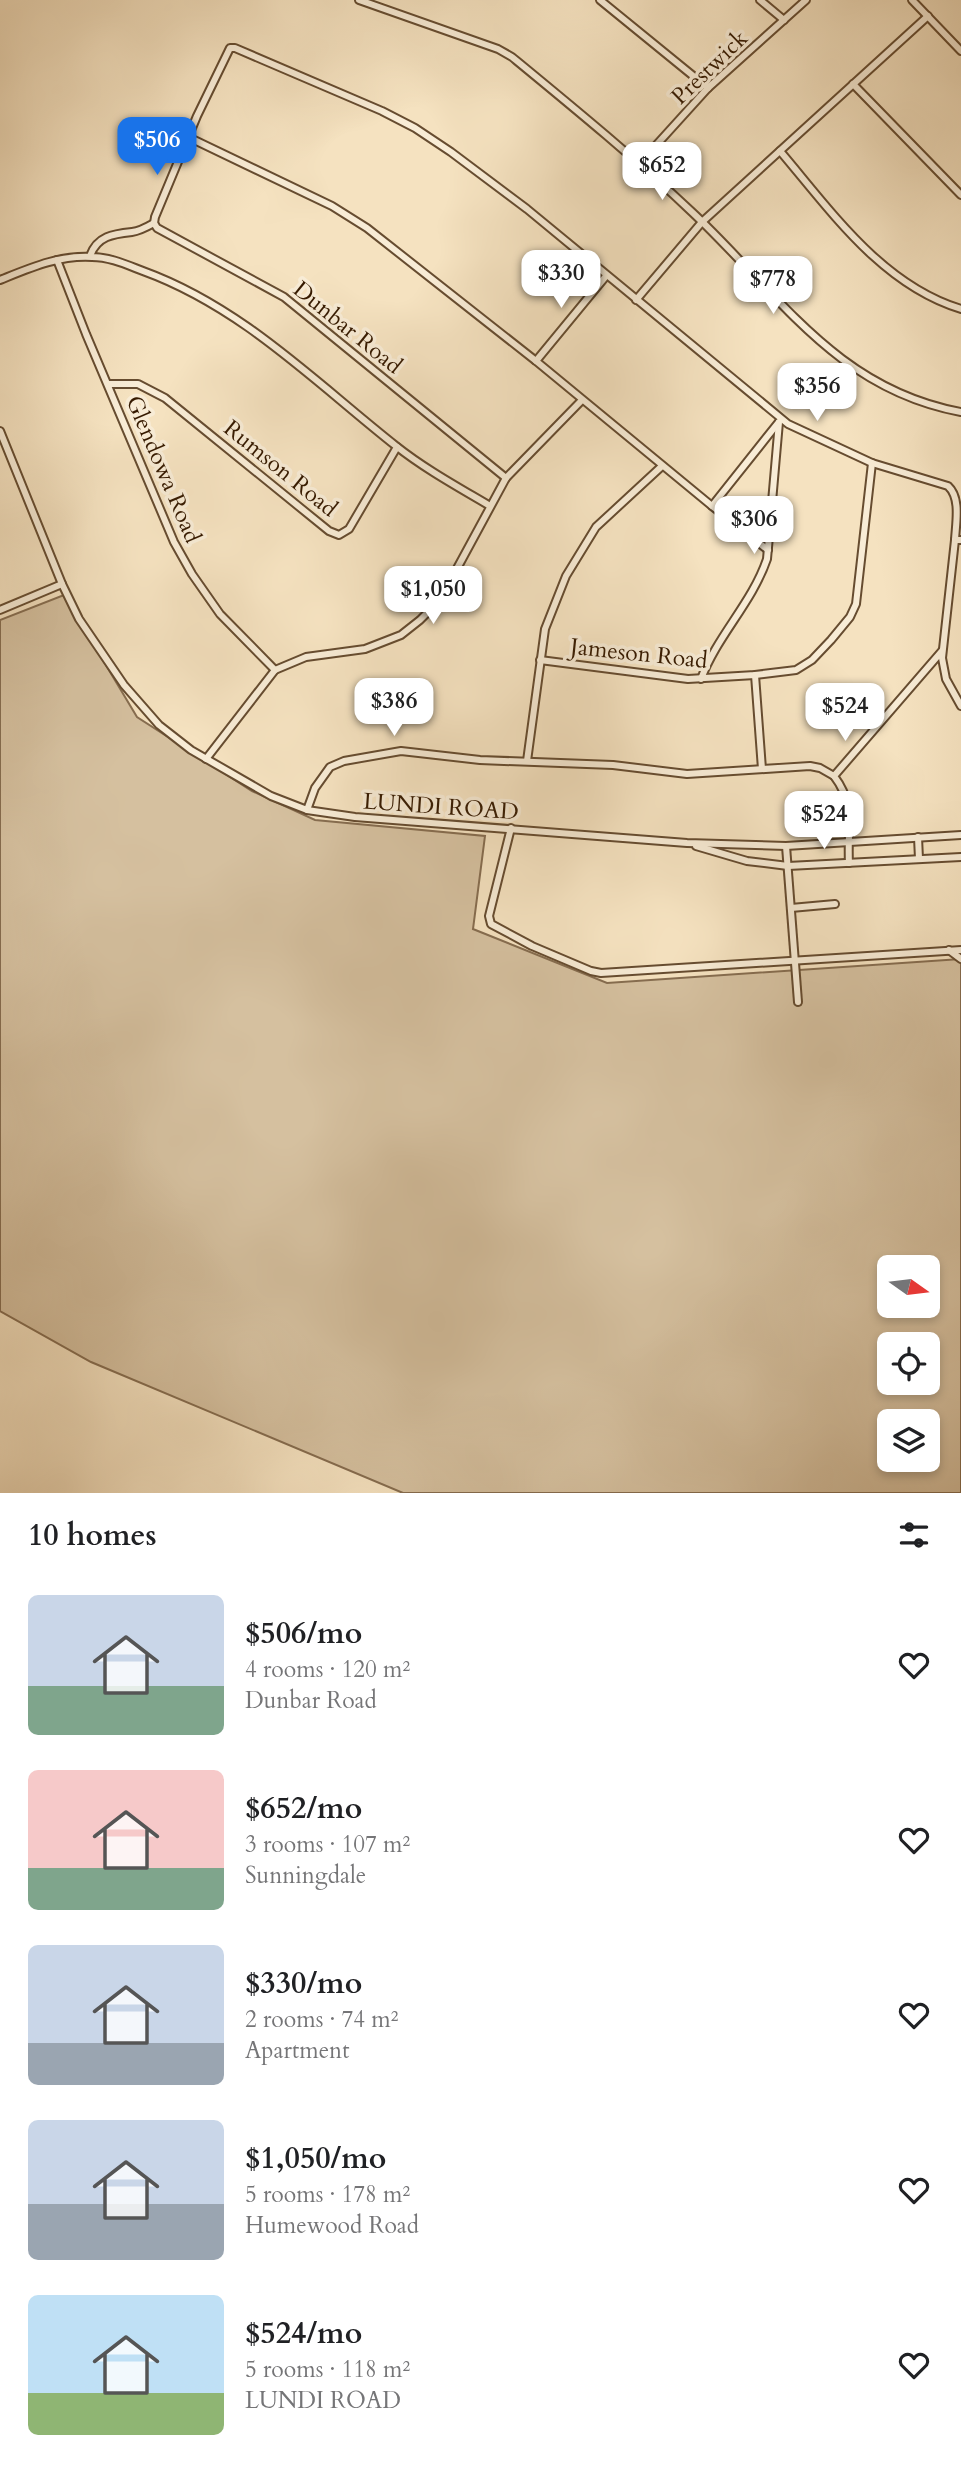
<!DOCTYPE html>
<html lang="en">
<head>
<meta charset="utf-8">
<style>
	body { margin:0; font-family:Cardo,serif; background:#f6f6f6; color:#202124; height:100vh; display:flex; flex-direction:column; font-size:26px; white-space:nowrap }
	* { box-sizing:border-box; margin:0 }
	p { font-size:23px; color:#757577 }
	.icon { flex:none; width:38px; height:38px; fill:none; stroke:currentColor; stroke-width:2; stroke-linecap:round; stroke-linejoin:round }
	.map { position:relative; height:1493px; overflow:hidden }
	.sheet { display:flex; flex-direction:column; background:#fff; flex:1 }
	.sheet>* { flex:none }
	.needle { width:46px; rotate:104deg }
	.fabs { position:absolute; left:877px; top:1255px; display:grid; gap:14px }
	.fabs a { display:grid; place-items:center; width:63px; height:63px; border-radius:10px; background:#fff; box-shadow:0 4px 10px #0003; font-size:35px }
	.price { position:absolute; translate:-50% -60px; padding:0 16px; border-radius:14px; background:#fff; color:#222; font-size:23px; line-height:46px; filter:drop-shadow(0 2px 4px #0008) }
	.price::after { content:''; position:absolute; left:50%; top:42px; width:21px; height:16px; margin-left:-10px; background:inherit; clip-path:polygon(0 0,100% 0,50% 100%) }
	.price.on { background:#1a73e8; color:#fff }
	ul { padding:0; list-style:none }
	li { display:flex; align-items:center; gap:21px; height:175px; padding:0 28px }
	li span { display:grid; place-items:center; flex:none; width:196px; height:140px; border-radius:10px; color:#555 }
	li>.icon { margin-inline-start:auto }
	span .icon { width:84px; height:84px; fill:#fffc; stroke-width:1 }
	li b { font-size:30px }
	h2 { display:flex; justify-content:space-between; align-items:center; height:84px; padding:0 28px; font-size:30px }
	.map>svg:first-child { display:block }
</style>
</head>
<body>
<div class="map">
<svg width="961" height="1493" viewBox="0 0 961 1493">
	<rect width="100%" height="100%" fill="#f5e2c0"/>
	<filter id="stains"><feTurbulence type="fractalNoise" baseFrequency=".00286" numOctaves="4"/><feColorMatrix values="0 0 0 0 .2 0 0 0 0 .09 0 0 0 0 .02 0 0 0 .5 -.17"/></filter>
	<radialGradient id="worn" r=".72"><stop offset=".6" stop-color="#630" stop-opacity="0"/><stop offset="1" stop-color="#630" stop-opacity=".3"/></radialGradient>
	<path fill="#d5c09f" stroke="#866d50" stroke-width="2" fill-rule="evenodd" d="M64,595l73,122 115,74 63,29 170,16 -12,93 134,54 354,-24v534h-558l-312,-131 -91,-51v-691zM889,1267h39v39h-39zM889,1344h39v38h-39zM889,1421h39v39h-39z"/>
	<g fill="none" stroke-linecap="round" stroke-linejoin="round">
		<g stroke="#664c30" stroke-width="10">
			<g id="minor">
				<path d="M359,0l139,49 14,8c62,51 123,101 181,156 86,81 143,176 268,199"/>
				<polyline points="600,0 708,88"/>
				<polyline points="760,0 784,20"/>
				<polyline points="912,0 961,51"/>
				<polyline points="853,84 961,195"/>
				<polyline points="188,137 332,206 367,228 536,361 712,506"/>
				<path d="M780,151c51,60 102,134 181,158"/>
				<polyline points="640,163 708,88 806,0"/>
				<path d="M154,223l1,-6 42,-101 33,-68h5l147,63 33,17 36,24 76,57 261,215 84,39 76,23c13,12 8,36 7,54"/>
				<polyline points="154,223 157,228 284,297 506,478"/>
				<path d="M90,256c7,-20 23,-22 42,-24 8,-1 15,-5 22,-9"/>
				<polyline points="57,260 86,334 174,542 192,574 220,614 275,670"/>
				<path d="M0,280c30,-12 59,-25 92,-23 18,0 35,8 51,14 99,36 172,111 253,175 29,23 62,41 94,60"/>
				<polyline points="636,300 702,222 928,16"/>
				<polyline points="536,361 606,276"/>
				<polyline points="109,384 138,384 165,398 329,531 339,535 349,529 397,447"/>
				<polyline points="0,431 62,584 79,619 124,685 159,725 191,750 271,796 307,810 355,817 687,843 786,846 961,835"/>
				<polyline points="961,540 955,540 942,658 946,679 961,706"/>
				<polyline points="768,550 712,506 778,423"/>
				<polyline points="0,610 62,584"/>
				<polyline points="540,660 688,679 755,675 796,670 812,660 831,640 850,617 856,604 872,463"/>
				<polyline points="755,675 762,769"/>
				<path d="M701,679c16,-43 51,-76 66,-120l12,-137"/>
				<polyline points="206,759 275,670 306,657 365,649 401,635 420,620 436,604 447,587 506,478 582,400"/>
				<polyline points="527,761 545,629 566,576 596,527 662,466"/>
				<polyline points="307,810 315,788 330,767 344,761 401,751 480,760 613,765 687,774 810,766 820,768 834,776"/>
				<polyline points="511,828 489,916 491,924 532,946 591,971 601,973 961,950"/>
				<polyline points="918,837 919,859"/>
				<polyline points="696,846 747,861 788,866 961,857"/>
				<polyline points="786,846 798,1002"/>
				<path d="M849,863c-2,-35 7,-58 -15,-87l108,-125"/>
				<polyline points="791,908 835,904"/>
				<polyline points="949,950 961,959"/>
			</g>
		</g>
		<use href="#minor" stroke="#f8ecd6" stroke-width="6"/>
	</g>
	<g text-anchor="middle" stroke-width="7" stroke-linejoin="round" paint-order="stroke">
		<g font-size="23" fill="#361a00" stroke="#f8ecd6">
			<text transform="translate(709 67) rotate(-44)" y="8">Prestwick</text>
			<text transform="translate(348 327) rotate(39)" y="8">Dunbar Road</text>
			<text transform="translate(281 468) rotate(39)" y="8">Rumson Road</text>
			<text transform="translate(164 469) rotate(67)" y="8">Glendowa Road</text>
			<text transform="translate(639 653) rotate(6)" y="8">Jameson Road</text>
			<text transform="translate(441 806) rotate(4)" y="8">LUNDI ROAD</text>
		</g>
	</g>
	<rect width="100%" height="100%" filter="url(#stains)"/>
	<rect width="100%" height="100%" fill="url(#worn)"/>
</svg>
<div class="fabs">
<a><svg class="needle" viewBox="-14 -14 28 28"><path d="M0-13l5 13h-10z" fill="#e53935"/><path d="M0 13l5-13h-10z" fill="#757577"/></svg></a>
<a><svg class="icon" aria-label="locate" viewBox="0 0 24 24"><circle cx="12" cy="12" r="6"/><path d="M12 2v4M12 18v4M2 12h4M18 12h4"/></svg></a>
<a><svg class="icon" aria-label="layers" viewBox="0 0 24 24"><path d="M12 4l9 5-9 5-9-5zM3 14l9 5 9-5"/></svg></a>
</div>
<b class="price on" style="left:157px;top:177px">$506</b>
<b class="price" style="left:662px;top:202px">$652</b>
<b class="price" style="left:561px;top:310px">$330</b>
<b class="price" style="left:773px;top:316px">$778</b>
<b class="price" style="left:817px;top:423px">$356</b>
<b class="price" style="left:754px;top:556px">$306</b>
<b class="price" style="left:433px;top:626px">$1,050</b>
<b class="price" style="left:394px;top:738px">$386</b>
<b class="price" style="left:845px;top:743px">$524</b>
<b class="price" style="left:824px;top:851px">$524</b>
</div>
<section class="sheet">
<h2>10 homes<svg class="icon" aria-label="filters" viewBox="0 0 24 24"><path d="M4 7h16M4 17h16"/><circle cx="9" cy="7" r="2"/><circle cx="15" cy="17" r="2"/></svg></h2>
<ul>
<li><span style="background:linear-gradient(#c9d6e8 65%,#7fa58c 0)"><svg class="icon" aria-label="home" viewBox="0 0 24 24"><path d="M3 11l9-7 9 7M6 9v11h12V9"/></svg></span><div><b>$506/mo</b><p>4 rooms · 120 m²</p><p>Dunbar Road</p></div><svg class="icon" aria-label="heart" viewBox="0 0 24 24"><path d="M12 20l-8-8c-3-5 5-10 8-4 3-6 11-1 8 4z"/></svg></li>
<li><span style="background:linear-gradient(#f6c9c9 70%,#7fa58c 0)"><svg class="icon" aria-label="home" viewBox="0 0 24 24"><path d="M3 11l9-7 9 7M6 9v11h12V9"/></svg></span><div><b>$652/mo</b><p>3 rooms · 107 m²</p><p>Sunningdale</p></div><svg class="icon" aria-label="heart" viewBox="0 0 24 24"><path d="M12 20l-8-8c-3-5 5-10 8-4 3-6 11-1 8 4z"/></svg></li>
<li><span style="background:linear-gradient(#c9d6e8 70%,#9aa5b1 0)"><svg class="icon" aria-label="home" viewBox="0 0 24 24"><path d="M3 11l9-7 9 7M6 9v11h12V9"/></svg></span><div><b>$330/mo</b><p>2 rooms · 74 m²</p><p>Apartment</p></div><svg class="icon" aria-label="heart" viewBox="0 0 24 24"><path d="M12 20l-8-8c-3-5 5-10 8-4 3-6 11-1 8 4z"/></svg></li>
<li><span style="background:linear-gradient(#c9d6e8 60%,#9aa5b1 0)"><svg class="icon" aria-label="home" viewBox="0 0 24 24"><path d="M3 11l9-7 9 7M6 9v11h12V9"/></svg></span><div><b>$1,050/mo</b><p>5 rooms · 178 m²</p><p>Humewood Road</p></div><svg class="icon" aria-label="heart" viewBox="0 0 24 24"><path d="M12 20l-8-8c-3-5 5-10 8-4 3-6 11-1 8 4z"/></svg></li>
<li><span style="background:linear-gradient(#bfe0f5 70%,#8fb573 0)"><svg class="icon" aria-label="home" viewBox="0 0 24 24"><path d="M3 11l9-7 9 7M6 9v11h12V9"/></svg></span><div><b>$524/mo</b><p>5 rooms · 118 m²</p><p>LUNDI ROAD</p></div><svg class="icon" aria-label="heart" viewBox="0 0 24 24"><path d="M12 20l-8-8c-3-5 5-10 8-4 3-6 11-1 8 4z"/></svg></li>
</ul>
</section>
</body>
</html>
